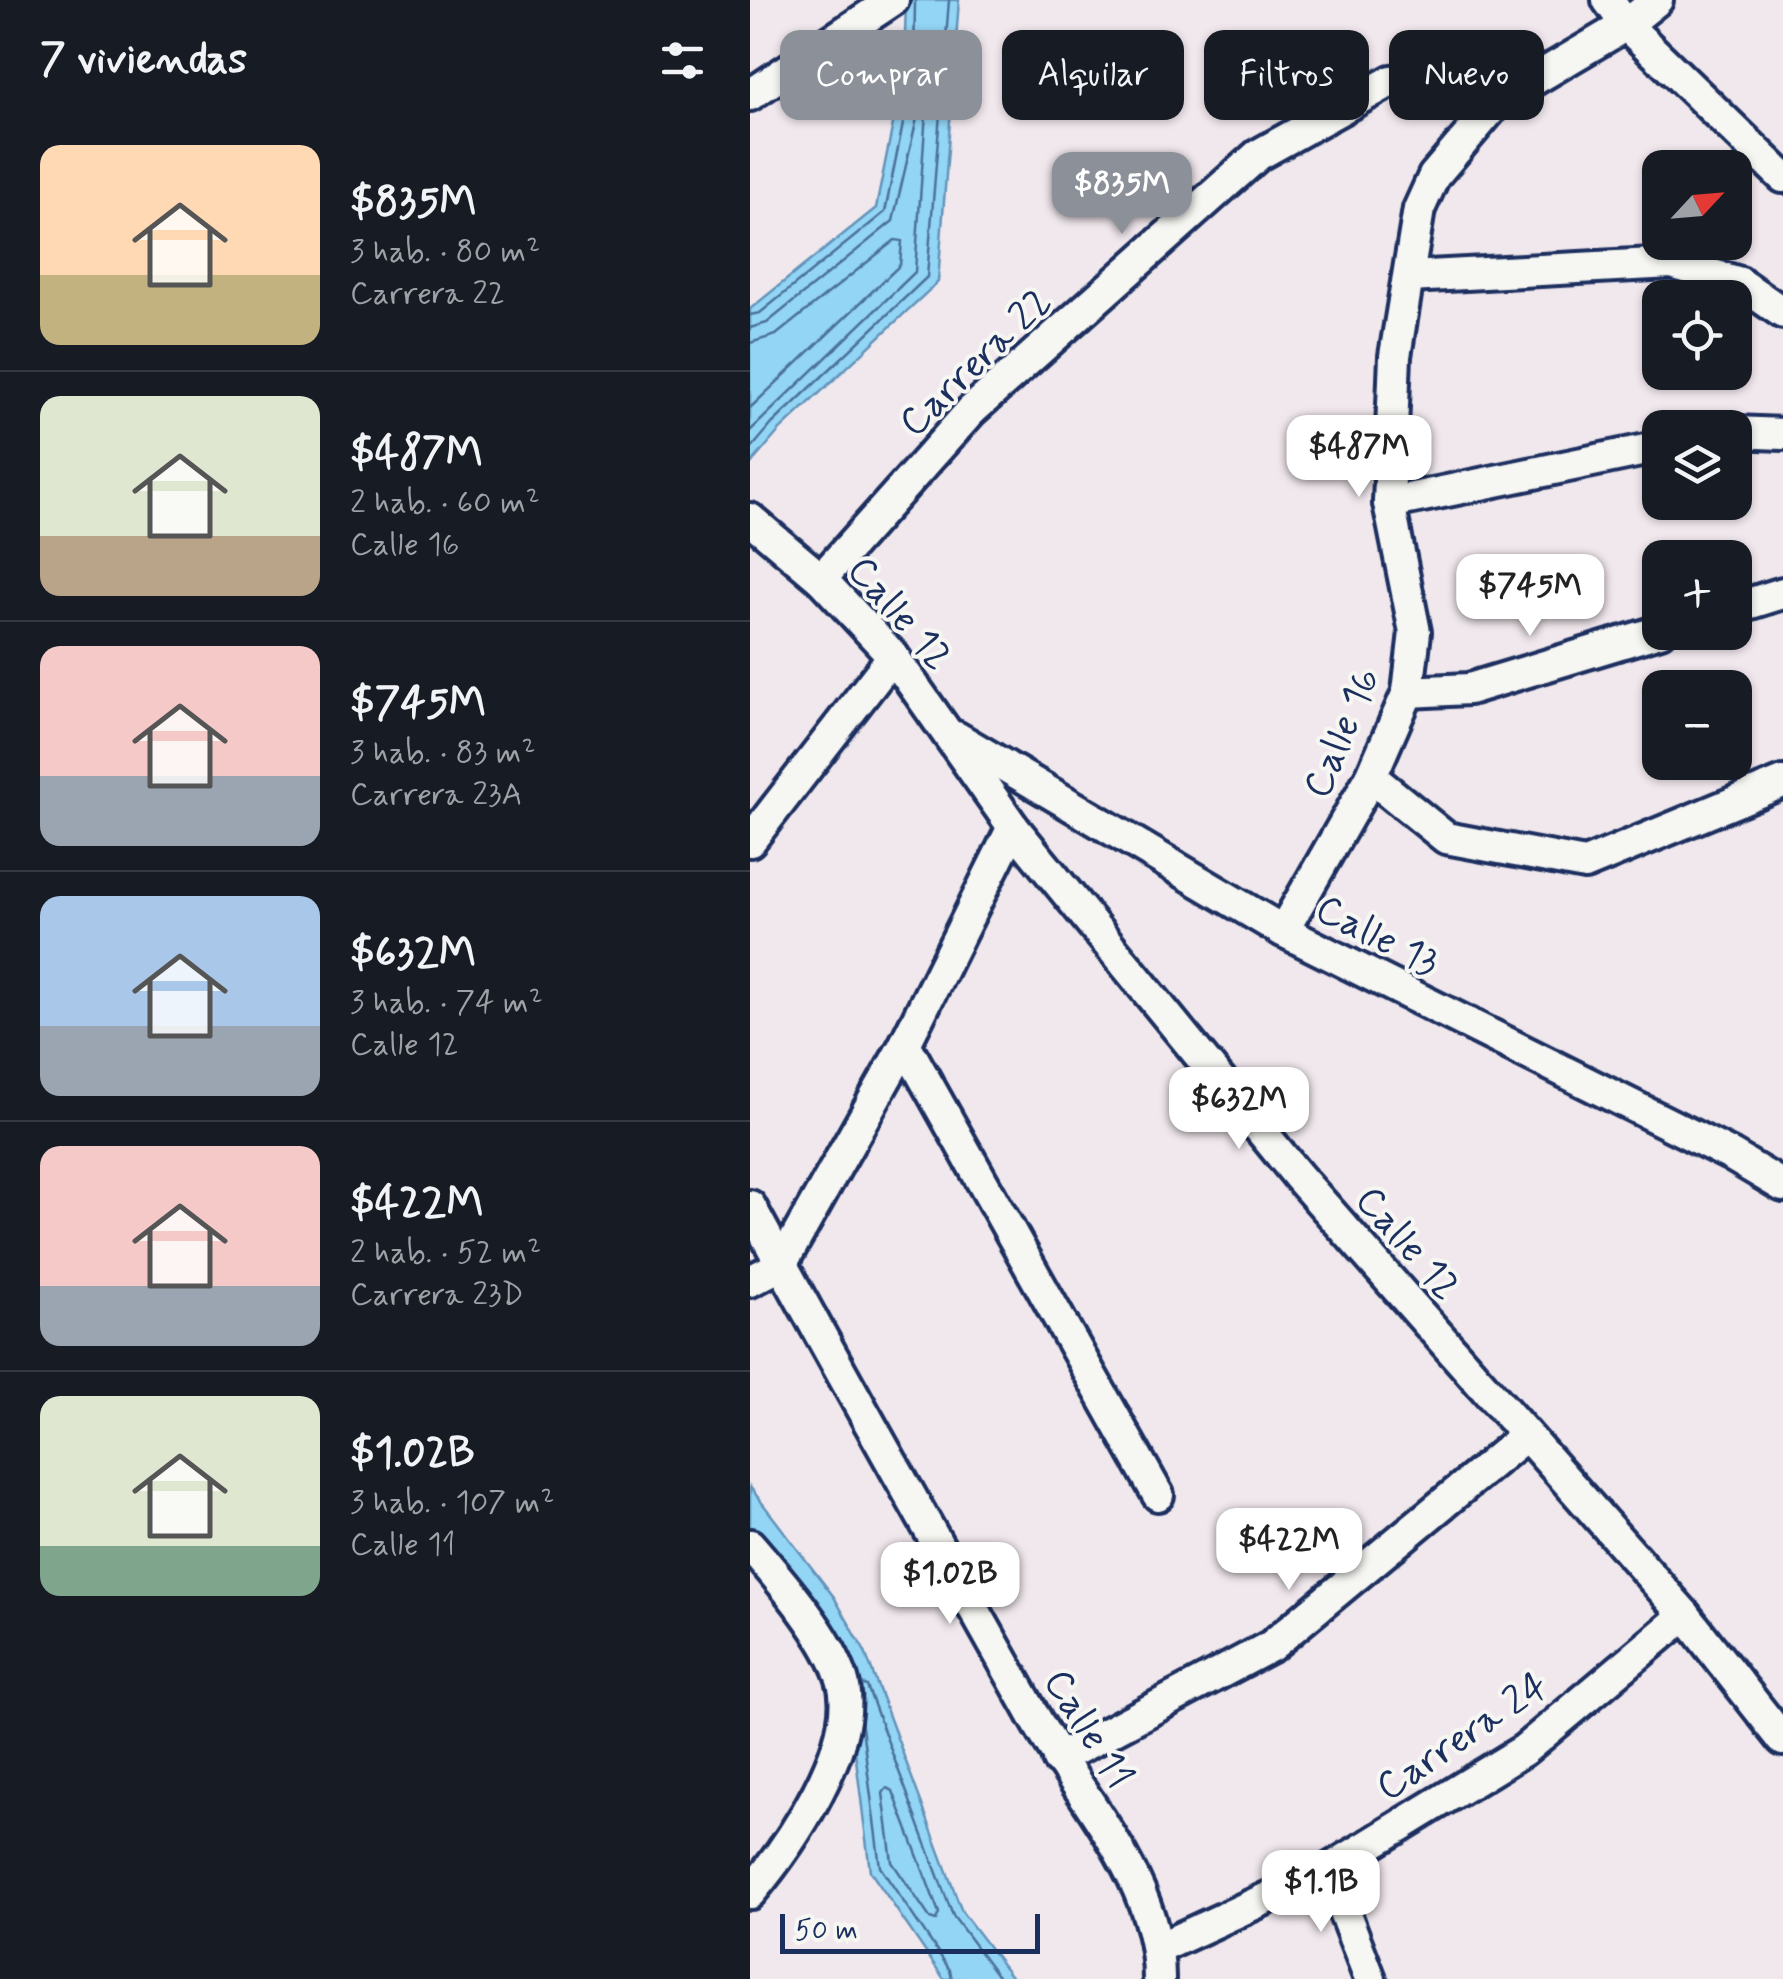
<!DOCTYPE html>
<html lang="es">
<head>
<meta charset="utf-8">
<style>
	body { margin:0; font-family:Mynerve,sans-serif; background:#242831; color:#f1f3f6; height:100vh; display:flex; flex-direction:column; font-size:38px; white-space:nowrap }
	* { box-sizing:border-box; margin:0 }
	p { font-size:32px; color:#9ea1a6 }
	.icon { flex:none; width:55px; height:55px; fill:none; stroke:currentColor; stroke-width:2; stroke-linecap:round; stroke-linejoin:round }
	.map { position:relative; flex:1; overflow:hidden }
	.sheet { display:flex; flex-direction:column; background:#171b24; width:750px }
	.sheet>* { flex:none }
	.banner { position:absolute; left:30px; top:30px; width:852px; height:90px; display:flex; gap:20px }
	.needle { width:65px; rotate:64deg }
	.buttons { position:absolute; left:892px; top:150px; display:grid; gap:20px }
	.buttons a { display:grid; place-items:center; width:110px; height:110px; border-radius:20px; background:#171b24; box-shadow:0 2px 8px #0004; font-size:50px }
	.scale { position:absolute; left:30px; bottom:25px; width:260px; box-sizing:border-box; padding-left:10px; border:5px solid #1b2f5e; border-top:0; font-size:28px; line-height:35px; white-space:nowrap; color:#1b2f5e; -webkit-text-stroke:8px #f6f6f2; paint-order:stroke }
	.price { position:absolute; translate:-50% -85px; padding:0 22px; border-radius:20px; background:#fff; color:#222; font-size:32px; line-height:65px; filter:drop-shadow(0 2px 5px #0008) }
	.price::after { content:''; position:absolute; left:50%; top:60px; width:30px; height:22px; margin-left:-15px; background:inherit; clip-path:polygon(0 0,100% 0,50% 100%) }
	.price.on { background:#8c9099; color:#fff }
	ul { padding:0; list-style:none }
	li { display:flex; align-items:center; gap:30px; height:250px; padding:0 40px }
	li+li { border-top:2px solid #363941 }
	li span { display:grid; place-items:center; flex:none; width:280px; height:200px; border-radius:20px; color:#555 }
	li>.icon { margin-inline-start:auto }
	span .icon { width:120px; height:120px; fill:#fffc; stroke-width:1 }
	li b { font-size:42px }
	h2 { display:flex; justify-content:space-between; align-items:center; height:120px; padding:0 40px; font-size:42px }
	.tag { padding:0 35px; border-radius:20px; background:#171b24; box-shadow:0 2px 8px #0004; font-size:35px; line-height:90px }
	.tag.on { background:#8c9099; color:#fff }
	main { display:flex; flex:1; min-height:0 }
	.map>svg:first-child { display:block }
</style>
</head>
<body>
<main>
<section class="sheet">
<h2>7 viviendas<svg class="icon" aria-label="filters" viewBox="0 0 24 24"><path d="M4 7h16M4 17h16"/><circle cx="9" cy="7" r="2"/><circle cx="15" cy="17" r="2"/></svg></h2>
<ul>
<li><span style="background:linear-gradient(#ffd9b3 65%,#c2b280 0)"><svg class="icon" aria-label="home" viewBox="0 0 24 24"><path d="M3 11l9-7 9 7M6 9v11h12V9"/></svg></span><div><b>$835M</b><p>3 hab. · 80 m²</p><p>Carrera 22</p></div></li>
<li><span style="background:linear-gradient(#dfe7d0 70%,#b9a48a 0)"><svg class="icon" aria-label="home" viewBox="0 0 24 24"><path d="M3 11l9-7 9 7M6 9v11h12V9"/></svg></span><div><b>$487M</b><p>2 hab. · 60 m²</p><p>Calle 16</p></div></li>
<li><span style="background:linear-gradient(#f6c9c9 65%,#9aa5b1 0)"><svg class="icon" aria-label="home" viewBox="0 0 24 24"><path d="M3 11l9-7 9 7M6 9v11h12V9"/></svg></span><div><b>$745M</b><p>3 hab. · 83 m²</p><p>Carrera 23A</p></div></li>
<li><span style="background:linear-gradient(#a9c7e8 65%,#9aa5b1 0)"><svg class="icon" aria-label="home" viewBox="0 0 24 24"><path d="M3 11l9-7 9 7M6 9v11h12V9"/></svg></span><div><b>$632M</b><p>3 hab. · 74 m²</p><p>Calle 12</p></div></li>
<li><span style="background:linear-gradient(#f6c9c9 70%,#9aa5b1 0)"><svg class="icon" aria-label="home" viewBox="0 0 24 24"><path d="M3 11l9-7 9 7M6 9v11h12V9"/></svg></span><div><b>$422M</b><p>2 hab. · 52 m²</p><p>Carrera 23D</p></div></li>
<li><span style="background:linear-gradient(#dfe7d0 75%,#7fa58c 0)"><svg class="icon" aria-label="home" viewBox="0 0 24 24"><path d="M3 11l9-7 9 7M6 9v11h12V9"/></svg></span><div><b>$1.02B</b><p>3 hab. · 107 m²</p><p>Calle 11</p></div></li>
</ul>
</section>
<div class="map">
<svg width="1033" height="1979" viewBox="0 0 1033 1979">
	<rect width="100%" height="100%" fill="#f1e8ed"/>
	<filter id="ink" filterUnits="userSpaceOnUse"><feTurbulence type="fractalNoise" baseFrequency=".01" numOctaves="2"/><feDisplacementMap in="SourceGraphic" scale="20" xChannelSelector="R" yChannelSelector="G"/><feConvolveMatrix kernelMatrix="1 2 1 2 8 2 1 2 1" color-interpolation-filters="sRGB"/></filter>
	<g filter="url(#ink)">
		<g fill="#93d5f5" stroke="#6393b9" stroke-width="2.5">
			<polygon points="156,0 209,0 188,282 29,431 0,465 0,309 126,208 154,69"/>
			<polygon points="0,1487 84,1597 115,1652 212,1912 263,1979 194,1979 120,1871 94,1663 0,1527"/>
		</g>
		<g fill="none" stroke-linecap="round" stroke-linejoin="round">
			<g stroke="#4b719a" stroke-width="2.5">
				<polyline points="0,315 10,313 135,212 164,70 165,0"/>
				<polyline points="0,328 17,323 143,221 168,114 176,112 165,272 0,431"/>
				<polyline points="0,343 26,335 145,240 152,241 150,265 0,408"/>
				<polyline points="0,450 22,424 177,277 199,0"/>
				<polyline points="110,1683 117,1686 203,1916 250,1979"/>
				<polyline points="111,1719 130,1867 200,1970 202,1979"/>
				<polygon points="137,1788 143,1791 189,1913 186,1920 180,1918 142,1862 133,1793"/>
			</g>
			<g stroke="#1b2f5e" stroke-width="38">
				<g id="street">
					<polyline points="858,0 876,25 1033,177"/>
					<polyline points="0,95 143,0"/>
					<polyline points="659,277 922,263 990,283 1033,313"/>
					<polyline points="985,432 1033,434"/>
					<polyline points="639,503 910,447"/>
					<polyline points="0,519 71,579 143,656 263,827 548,1176 935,1615 1033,1740"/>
					<polyline points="71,579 221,411 508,155 641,81 699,76 748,101"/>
					<polyline points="985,608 1033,593"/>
					<polyline points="658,692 719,689 910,631"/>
					<polyline points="206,737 533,931 981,1155 1033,1186"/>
					<polyline points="621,777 696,838 835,864 1033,782"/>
					<polyline points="0,841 143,656"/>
					<polyline points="533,931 621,777 658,692 665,632 639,503 645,356 669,209 684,176 748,101 876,25 907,0"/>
					<polyline points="155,1044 408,1495"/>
					<path d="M0,1206c92,171 189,340 284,510 46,83 125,164 125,263"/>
					<polyline points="0,1281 31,1265 155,1044 263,827"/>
					<path d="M0,1545c30,35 78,90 92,134 20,62 -53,168 -92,214"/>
					<polyline points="308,1759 521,1646 776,1435"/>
					<polyline points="578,1870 620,1979"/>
					<polyline points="409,1948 578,1870 774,1750 935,1615"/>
				</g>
			</g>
			<use href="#street" stroke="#f6f6f2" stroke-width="30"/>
		</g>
	</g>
	<g text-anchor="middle" stroke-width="8" stroke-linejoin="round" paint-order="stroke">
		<g font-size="40" fill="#1b2f5e" stroke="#f6f6f2">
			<text transform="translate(224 361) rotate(-44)" y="14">Carrera 22</text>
			<text transform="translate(151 612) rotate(49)" y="14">Calle 12</text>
			<text transform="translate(590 732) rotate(-67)" y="14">Calle 16</text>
			<text transform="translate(628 934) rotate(27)" y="14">Calle 13</text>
			<text transform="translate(659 1242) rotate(49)" y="14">Calle 12</text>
			<text transform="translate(340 1728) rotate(58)" y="14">Calle 11</text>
			<text transform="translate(711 1735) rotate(-34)" y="14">Carrera 24</text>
		</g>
	</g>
</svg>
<div class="buttons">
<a><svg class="needle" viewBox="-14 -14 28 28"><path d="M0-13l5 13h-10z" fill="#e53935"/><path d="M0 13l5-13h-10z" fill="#9ea1a6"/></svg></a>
<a><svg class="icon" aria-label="locate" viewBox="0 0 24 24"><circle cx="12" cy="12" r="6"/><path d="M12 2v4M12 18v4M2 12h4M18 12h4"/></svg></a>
<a><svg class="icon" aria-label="layers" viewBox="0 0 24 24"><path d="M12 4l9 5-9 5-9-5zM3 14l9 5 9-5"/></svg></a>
<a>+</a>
<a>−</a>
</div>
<div class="scale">50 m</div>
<b class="price on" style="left:372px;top:237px">$835M</b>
<b class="price" style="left:609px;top:500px">$487M</b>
<b class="price" style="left:780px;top:639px">$745M</b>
<b class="price" style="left:489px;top:1152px">$632M</b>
<b class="price" style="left:539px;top:1593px">$422M</b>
<b class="price" style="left:200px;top:1627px">$1.02B</b>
<b class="price" style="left:571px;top:1935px">$1.1B</b>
<div class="banner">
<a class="tag on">Comprar</a>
<a class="tag">Alquilar</a>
<a class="tag">Filtros</a>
<a class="tag">Nuevo</a>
</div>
</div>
</main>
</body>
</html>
